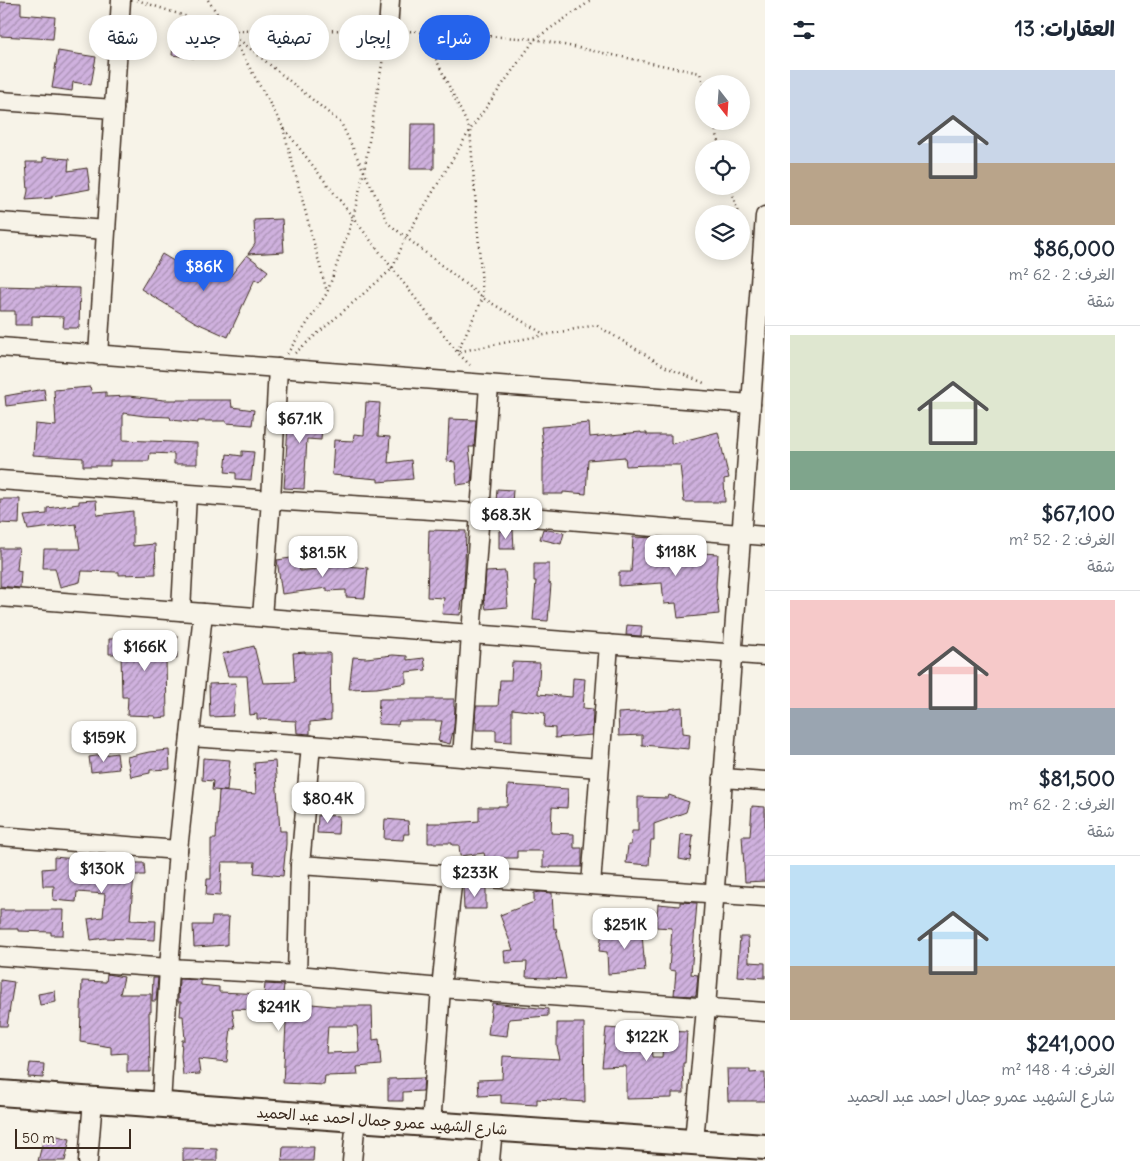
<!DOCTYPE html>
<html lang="ar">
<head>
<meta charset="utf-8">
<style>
	body { margin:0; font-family:Delius,"Playpen Sans Arabic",sans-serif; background:#f6f6f7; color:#1f2937; direction:rtl; height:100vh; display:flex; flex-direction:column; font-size:19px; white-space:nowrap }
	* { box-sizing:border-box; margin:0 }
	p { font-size:16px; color:#747a83 }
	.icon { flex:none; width:28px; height:28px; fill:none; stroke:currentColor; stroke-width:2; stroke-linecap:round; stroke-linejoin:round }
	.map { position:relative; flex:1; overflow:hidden; direction:ltr }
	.drawer { display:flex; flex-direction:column; background:#fff; width:375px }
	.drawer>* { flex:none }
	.guide { position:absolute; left:15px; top:15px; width:475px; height:45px; direction:rtl; display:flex; gap:10px }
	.needle { width:32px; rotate:163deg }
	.fabs { position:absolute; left:695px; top:75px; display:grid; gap:10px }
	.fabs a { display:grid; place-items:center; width:55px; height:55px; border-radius:50%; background:#fff; box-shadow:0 2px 12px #0003; font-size:25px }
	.scale { position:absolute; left:15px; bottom:12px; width:116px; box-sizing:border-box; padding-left:5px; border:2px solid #3b2a1e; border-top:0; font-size:14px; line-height:18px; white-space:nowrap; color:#3b2a1e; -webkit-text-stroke:4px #f7f3e8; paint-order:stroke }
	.price { position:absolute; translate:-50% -42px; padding:0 11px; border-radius:10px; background:#fff; color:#222; font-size:16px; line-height:32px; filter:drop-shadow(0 1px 2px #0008) }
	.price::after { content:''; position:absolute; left:50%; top:30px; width:15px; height:11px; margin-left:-8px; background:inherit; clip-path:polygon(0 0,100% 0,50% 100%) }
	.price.on { background:#2563eb; color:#fff }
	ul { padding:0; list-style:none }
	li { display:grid; align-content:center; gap:10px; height:265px; padding:0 25px }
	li+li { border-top:1px solid #e0e1e3 }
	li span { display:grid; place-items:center; height:155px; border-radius:0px; color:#555 }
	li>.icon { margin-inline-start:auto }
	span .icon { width:90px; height:90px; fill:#fffc; stroke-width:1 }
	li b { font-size:21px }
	h2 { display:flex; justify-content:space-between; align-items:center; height:60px; padding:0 25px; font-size:21px }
	.tag { padding:0 18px; border-radius:22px; background:#fff; box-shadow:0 2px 12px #0003; font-size:18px; line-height:45px }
	.tag.on { background:#2563eb; color:#fff }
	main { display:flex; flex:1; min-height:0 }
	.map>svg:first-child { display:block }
</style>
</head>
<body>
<main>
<section class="drawer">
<h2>العقارات: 13<svg class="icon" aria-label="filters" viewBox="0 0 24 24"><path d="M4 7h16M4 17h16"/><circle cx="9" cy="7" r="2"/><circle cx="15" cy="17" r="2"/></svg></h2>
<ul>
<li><span style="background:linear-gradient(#c9d6e8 60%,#b9a48a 0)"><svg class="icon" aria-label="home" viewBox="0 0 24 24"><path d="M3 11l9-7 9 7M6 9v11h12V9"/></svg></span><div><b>$86,000</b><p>الغرف: 2 · 62 m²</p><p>شقة</p></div></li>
<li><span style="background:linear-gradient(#dfe7d0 75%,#7fa58c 0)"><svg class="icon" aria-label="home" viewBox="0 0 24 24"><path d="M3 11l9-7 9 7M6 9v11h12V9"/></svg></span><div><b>$67,100</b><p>الغرف: 2 · 52 m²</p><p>شقة</p></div></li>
<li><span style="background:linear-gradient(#f6c9c9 70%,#9aa5b1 0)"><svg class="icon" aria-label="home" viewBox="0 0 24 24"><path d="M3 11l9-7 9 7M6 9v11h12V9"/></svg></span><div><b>$81,500</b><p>الغرف: 2 · 62 m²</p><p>شقة</p></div></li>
<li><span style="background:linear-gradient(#bfe0f5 65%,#b9a48a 0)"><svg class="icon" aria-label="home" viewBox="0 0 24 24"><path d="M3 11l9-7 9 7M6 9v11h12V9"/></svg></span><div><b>$241,000</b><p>الغرف: 4 · 148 m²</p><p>شارع الشهيد عمرو جمال احمد عبد الحميد</p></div></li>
</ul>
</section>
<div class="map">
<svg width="765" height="1161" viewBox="0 0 765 1161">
	<defs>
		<pattern id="building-hatch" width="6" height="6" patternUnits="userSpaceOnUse" patternTransform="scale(1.25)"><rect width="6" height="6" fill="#cfb1de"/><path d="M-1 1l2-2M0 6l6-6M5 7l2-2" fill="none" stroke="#a990b3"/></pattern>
	</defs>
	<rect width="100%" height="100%" fill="#f7f3e8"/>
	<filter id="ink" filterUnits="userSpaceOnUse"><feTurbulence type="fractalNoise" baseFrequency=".02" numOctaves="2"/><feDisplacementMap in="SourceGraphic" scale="10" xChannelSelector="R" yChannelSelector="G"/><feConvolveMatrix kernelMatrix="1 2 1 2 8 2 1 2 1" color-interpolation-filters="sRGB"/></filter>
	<g filter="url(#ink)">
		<g fill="url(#building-hatch)" stroke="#3b2a1e" fill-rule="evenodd">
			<polygon points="0,2 21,3 21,14 55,17 53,39 0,36"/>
			<polygon points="175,28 197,31 194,58 172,55"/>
			<polygon points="58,51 96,57 91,85 73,82 72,91 52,88"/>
			<polygon points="411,124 434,124 434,169 410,169"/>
			<polygon points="43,157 69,159 68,171 87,168 90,189 52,196 52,198 26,200 28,191 26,162 43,162"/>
			<polygon points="282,219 284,252 248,254 255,244 254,220"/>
			<polygon points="162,254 200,277 205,269 228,279 247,255 268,271 259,282 255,279 228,337 195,322 141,289"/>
			<polygon points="0,286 80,288 79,328 63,328 64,317 32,316 32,325 15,325 15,311 0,311"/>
			<polygon points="90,387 92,393 106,392 106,397 129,396 164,400 231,400 232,407 254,410 252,425 226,423 226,421 198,421 198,423 171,420 170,417 145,416 123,413 123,440 197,443 197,464 174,464 174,454 150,453 149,461 110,461 110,466 83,466 83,458 33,455 35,424 56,426 54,390"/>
			<polygon points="44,389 46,401 6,406 5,396"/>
			<polygon points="366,402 380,403 378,436 390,437 388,463 411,460 413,479 378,482 378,479 332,475 334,440 353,441 354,434 364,435"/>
			<polygon points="289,410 323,411 321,440 307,439 304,489 284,488"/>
			<polygon points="449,419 476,420 474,447 469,447 472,472 471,483 457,485 455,462 447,461"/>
			<polygon points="589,423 590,437 641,432 641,433 647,433 647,435 671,435 671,444 718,432 729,478 724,479 725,502 684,502 680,465 649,465 626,466 625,457 588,460 586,494 563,492 563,494 543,494 543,458 544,458 541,427"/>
			<polygon points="242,451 254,452 251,480 236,479 236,473 225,472 227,454 242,456"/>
			<polygon points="497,489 513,490 512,503 496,502"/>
			<polygon points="0,499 20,499 19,524 0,523"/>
			<polygon points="96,500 97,515 133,511 133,546 155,544 156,574 119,575 119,572 82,571 80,582 60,587 55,568 43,568 44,549 80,549 76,524 28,530 24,516 47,514 47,508 79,504 79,501"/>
			<polygon points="543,529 564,533 561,544 540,539"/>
			<polygon points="429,530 466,531 465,567 463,601 462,601 460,615 442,614 444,598 427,597"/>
			<polygon points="513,530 514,549 499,549 499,531"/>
			<polygon points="633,537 656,538 656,550 718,554 716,586 719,614 678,618 676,603 664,604 662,583 619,586 619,572 631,572"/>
			<polygon points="0,548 19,548 17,570 21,571 20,588 0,586"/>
			<polygon points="298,557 300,571 333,567 333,560 348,560 347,566 368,568 365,598 346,597 346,590 327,591 327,588 282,594 277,560"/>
			<polygon points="534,564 549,564 549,583 551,584 548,621 533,620 536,581 534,581"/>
			<polygon points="505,571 508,607 486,609 484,599 486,572"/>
			<polygon points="627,625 642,626 641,636 626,635"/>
			<polygon points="137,636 177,636 177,658 166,658 167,717 155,718 155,716 127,715 128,697 122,697 121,654 109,654 109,639 137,638"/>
			<polygon points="254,646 263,683 295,682 293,653 305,652 305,653 330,653 331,720 310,722 310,734 297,733 296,721 257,719 257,714 250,715 247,676 228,676 222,654"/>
			<polygon points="393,655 407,656 407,660 424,658 426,670 406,672 406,683 377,688 349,689 353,657 366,658"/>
			<polygon points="512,662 540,663 538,694 572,697 573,678 585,679 583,708 593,709 592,735 555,738 555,728 544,727 545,713 512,709 512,742 496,741 496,730 476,730 476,721 475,721 476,706 498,706 500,680 511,680"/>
			<polygon points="236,683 233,716 210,717 209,684"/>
			<polygon points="379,699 454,699 454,707 455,707 454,727 450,744 438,741 442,721 399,721 398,725 378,724"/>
			<polygon points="682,707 683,733 690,734 689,749 642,745 642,735 619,736 618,713 669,710 669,709"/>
			<polygon points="169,750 170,769 150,770 150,773 131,777 127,757 149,752"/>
			<polygon points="117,753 119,769 91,772 89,757"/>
			<polygon points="203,758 230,760 227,791 212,790 213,781 202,780"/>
			<polygon points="275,761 280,831 286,831 286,844 283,876 254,873 255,862 222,862 220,896 206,895 207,879 211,879 211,839 216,839 219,791 256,794 254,763"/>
			<polygon points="508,785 568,789 567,808 552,807 551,833 574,834 574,848 582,848 582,867 543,867 543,851 517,851 517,858 499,858 486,861 484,853 460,856 459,845 452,845 452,843 428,843 428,823 451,823 479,821 479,807 498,807 498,806 507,806"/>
			<polygon points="669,795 689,802 686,812 654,824 654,840 651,840 649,865 626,863 628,845 631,845 632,831 638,831 638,797 668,798"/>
			<polygon points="752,806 765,807 765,881 745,882 742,836 750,836"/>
			<polygon points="318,815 339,816 338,834 317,833"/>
			<polygon points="385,819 408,821 409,834 404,834 403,840 384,839"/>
			<polygon points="681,834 693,835 690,861 679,859"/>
			<polygon points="54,857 109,862 109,860 124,860 124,863 144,863 145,875 134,875 130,920 156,921 155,940 105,938 91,940 88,919 103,917 105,894 77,892 76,902 53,900 54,886 43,886 42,869 54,868"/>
			<polygon points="463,887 486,888 486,909 464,909"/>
			<polygon points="541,892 552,893 554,929 556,928 566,979 526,977 527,962 505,963 504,951 513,950 500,915 534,902 534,893"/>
			<polygon points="680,902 697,903 691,974 698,975 696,996 674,995 676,971 669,970 672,928 656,927 658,904 680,906"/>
			<polygon points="0,910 64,910 63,935 51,935 51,932 18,931 18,929 0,929"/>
			<polygon points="212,917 229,917 228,933 227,933 227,945 194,947 193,925 211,925"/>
			<polygon points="641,921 645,971 608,974 607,952 599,951 602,932 628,937 626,923"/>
			<polygon points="740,937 748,937 749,962 765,963 765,978 737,976"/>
			<polygon points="107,974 124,977 120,994 151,994 151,1012 149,1012 150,1072 127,1072 127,1053 111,1054 111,1047 80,1042 82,981 106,982"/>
			<polygon points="153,978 158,978 156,1001 152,1001"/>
			<path d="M179,979l22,1v5l18,2v5l45,2 1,-10 19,1 -2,16 50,5h40l1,34 6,-1 2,26 -24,2 1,8 -33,1 -1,9 -41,-2 3,-60 -25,-3 1,-10 -30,-1 3,19h-4l-4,34 -29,-3 2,15 -17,1 -2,-19 1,-16h3l-2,-24h-3l1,-14h-3zM328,1026h29l2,26 -33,1z"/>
			<polygon points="0,980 14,982 7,1026 0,1026"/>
			<polygon points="55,991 56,1002 40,1005 38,994"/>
			<polygon points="492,1003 548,1009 548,1016 509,1019 507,1036 488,1034"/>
			<polygon points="557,1023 584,1023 585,1102 537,1099 537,1105 501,1103 501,1095 479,1096 478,1080 502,1079 503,1056 560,1059 557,1047"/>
			<polygon points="606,1028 650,1031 652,1057 662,1057 664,1031 687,1032 685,1063 683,1063 684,1093 672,1093 672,1098 626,1099 626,1066 602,1067"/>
			<polygon points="30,1063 44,1064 43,1078 28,1077"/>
			<polygon points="727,1069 750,1069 750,1073 765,1072 765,1101 728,1101"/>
			<polygon points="424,1078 423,1091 403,1092 403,1101 388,1101 388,1079"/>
			<polygon points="45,1133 70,1139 65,1161 38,1161"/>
			<polygon points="283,1147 314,1147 313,1161 282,1161"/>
			<polygon points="183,1148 217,1149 217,1161 183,1161"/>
		</g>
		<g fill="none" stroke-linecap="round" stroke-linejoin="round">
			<g stroke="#3b2a1e" stroke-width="21">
				<g id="street">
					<polyline points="388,30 390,0"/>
					<polyline points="0,101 114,109"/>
					<polyline points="0,222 106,230"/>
					<polyline points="0,347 751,404"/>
					<polyline points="98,355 121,0"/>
					<polyline points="0,480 271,500 480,513 765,536"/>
					<polyline points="0,597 471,634 765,656"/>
					<polyline points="181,611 187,494"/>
					<polyline points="262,617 271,500 278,368"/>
					<polyline points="190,737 311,745 599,768"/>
					<polyline points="462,757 480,513 489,385"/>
					<polyline points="723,778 765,781"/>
					<polyline points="0,836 178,850"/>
					<polyline points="300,865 765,897"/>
					<polyline points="591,885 609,644"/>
					<polyline points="0,956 169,968 297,975 441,988 765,1012"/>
					<polyline points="297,975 300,865 311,745"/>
					<polyline points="161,1105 169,968 178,850 203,613"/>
					<polyline points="431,1125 441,988 453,876"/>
					<polyline points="694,1141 706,1008 765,216"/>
					<polyline points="88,1161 93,1100"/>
					<polyline points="352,1161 356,1119"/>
					<polyline points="490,1161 493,1128"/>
				</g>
			</g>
			<g stroke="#3b2a1e" stroke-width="28">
				<polyline id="secondary" points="0,1093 356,1119 765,1147"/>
			</g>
			<g stroke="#3b2a1e" stroke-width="2.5" stroke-dasharray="1 4" stroke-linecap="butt">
				<polyline points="137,0 229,31 372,30"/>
				<polyline points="208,0 229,31 283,127 457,352 596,325 666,367 704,383"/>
				<polyline points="405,31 535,39 700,73 704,87"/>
				<polyline points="423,32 470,130 483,298 457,352 470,365"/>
				<polyline points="231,33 341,123 389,224 483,298 544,334"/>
				<polyline points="713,121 721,149"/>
				<polyline points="283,128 327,292"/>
				<polyline points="731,186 738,214"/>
				<polyline points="741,225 746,242"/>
				<polyline points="295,353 392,269 406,237 470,130 535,39 592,0"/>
				<polyline points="287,354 327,293 353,218 364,171 385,46"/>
			</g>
			<use href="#street" stroke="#f7f3e8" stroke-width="18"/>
			<use href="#secondary" stroke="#f7f3e8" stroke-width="24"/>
		</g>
	</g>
	<g text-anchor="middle" stroke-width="4.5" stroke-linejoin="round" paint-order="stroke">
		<g font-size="15" fill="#3b2a1e" stroke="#f7f3e8">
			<text transform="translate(382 1121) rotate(4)" y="5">شارع الشهيد عمرو جمال احمد عبد الحميد</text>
		</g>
	</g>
</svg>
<div class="fabs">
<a><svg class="needle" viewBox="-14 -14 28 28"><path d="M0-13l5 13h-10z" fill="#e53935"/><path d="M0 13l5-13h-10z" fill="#747a83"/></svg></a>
<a><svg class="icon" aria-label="locate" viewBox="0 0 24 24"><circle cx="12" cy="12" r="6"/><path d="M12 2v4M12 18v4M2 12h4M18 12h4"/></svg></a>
<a><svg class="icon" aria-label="layers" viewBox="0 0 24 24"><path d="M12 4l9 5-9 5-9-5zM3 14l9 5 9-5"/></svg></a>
</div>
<div class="scale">50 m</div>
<b class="price on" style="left:204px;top:292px">$86K</b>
<b class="price" style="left:300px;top:444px">$67.1K</b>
<b class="price" style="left:506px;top:540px">$68.3K</b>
<b class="price" style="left:676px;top:577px">$118K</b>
<b class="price" style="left:323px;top:578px">$81.5K</b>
<b class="price" style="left:145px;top:672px">$166K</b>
<b class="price" style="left:104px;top:763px">$159K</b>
<b class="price" style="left:328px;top:824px">$80.4K</b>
<b class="price" style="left:102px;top:894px">$130K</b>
<b class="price" style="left:475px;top:898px">$233K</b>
<b class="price" style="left:625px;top:950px">$251K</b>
<b class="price" style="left:279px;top:1032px">$241K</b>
<b class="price" style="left:647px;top:1062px">$122K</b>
<div class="guide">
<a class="tag on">شراء</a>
<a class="tag">إيجار</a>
<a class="tag">تصفية</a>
<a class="tag">جديد</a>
<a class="tag">شقة</a>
</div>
</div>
</main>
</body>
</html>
